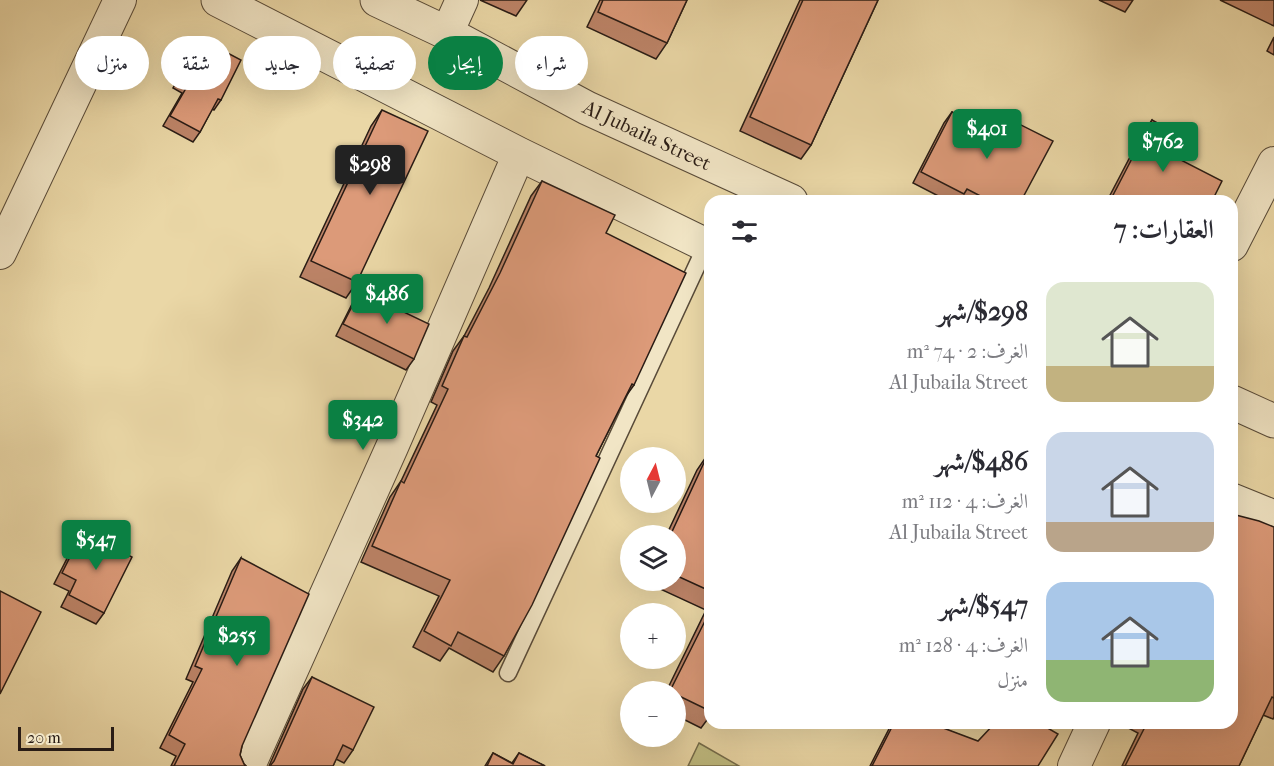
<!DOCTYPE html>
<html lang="ar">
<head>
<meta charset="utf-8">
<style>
	body { margin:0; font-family:"IM FELL French Canon",Amiri,serif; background:#f7f7f7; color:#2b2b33; direction:rtl; height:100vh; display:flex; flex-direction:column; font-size:22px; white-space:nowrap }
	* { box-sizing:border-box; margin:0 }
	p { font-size:20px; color:#7c7c81 }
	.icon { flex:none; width:33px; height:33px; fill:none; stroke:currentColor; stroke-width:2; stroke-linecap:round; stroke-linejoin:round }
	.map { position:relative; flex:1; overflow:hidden; direction:ltr }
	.sheet { position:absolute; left:704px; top:195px; width:534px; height:534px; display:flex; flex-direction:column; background:#fff; border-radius:18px; box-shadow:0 6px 24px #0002; direction:rtl }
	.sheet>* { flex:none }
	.guide { position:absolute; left:18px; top:36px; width:570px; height:54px; direction:rtl; display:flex; gap:12px }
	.needle { width:39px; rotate:7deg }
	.controls { position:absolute; left:620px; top:447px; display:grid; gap:12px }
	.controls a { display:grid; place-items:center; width:66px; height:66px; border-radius:50%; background:#fff; box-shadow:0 6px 24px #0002; font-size:30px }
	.scale { position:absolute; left:18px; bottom:15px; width:96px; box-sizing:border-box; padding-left:6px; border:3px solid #291c15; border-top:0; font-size:16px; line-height:21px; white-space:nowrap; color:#291c15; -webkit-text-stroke:4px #f1e5c5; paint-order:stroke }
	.price { position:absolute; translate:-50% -51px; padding:0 14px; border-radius:6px; background:#0b8043; color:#fff; font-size:20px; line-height:39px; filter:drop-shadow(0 2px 3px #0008) }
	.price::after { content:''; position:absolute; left:50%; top:36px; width:18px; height:14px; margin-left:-9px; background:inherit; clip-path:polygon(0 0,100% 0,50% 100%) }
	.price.current { background:#222; color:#fff }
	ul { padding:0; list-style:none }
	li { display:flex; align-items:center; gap:18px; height:150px; padding:0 24px }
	li span { display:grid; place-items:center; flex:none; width:168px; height:120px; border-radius:18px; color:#555 }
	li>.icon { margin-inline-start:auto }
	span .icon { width:72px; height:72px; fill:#fffc; stroke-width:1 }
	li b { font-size:26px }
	h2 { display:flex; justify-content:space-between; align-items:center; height:72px; padding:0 24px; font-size:26px }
	.tag { padding:0 21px; border-radius:27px; background:#fff; box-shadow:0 6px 24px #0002; font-size:21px; line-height:54px }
	.tag.current { background:#0b8043; color:#fff }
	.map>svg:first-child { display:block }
</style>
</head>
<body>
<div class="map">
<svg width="1274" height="766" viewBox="0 0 1274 766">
	<rect width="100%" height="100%" fill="#ead7a6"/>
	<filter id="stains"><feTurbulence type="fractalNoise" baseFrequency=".00333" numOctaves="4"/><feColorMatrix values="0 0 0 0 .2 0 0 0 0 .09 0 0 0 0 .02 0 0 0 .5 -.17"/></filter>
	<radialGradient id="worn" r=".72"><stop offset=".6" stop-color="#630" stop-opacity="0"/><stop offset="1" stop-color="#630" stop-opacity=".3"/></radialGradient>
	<polygon fill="#bfbc81" stroke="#746c4b" stroke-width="1.5" points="699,743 739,766 688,766"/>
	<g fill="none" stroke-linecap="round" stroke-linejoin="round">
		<g stroke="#594b39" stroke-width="19">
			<polyline id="service" points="508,673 706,246"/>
		</g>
		<g stroke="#594b39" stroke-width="34">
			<g id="minor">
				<polyline points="447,33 462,0"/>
				<polyline points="1232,245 1274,163"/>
				<polyline points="0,253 120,0"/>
				<polyline points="249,766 392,447 519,154"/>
				<polyline points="1074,766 1094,723"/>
			</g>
		</g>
		<g stroke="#594b39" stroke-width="35">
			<g id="tertiary">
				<polyline points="218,0 519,154 710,247"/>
				<polyline points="377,0 447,33 587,108 791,201"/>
				<polyline points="1232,402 1274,421"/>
				<polyline points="1232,500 1274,517"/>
			</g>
		</g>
		<use href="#service" stroke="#f1e5c5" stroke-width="16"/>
		<use href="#minor" stroke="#f1e5c5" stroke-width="32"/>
		<use href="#tertiary" stroke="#f1e5c5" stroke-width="33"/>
	</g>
	<g fill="#bd8468" stroke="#291c15" stroke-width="1.5">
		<polygon points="480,0 527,0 516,16"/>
		<polygon points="600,0 687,0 667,43 656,59 587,27"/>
		<polygon points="800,0 878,0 811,145 801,159 740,131"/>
		<polygon points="1099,0 1133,0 1125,12"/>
		<polygon points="1220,0 1274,0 1274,26"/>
		<polygon points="1274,37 1274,55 1267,51"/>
		<polygon points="201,39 221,100 214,110 212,109 200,132 193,142 163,126 182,93 173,88 194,49"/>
		<polygon points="382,110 357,282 346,298 300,277 371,126"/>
		<polygon points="952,112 1003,139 1015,122 1021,201 948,201 913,183 944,123"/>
		<polygon points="1152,120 1171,155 1212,201 1107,201 1141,136"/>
		<polygon points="542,181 606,233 634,385 626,396 596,456 504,656 493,672 449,648 440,661 413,647 439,596 361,562 390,497 401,481 437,405 431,402 453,351 464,336 489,288 531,196"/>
		<polygon points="360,291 414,359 406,370 336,336 353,302"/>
		<polygon points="708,454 710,455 710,716 701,728 675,715 675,692 666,692 706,610 645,582 646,580 675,580 675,536 666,536 697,470"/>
		<polygon points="1274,527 1274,717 1273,719 1263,715 1239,766 1122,766 1138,733 1119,723 1232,723"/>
		<polygon points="83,531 104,613 96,624 61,607 69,591 54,584 75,543"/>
		<polygon points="241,558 242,746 240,755 244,764 246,766 171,766 176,756 160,748 193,682 186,679 232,571"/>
		<polygon points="312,677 353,750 344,763 336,759 333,766 269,766 303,689"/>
		<polygon points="892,723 930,723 1038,766 870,766"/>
		<polygon points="493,753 512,763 519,753 545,766 485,766"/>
	</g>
	<g fill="#dc9a79" stroke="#291c15" stroke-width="1.5">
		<polygon points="603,0 687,0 667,43 598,12"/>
		<polygon points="803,0 878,0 811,145 750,117"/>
		<polygon points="201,39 241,60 221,100 218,99 200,132 170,116 189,83 180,78"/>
		<polygon points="382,110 428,131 357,282 311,261"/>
		<polygon points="952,112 1005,140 1015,122 1053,141 1021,201 990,201 967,189 964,194 921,172"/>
		<polygon points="1152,120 1181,136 1171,155 1222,181 1212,201 1110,201"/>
		<polygon points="542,181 615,215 606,233 686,273 634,385 632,384 596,456 600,458 532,605 504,656 458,632 451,646 424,631 450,580 372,546 401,481 404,483 448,389 442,386 464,336 467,337 500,273"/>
		<polygon points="360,291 429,324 414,359 343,324"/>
		<polygon points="708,454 710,455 710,591 675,575 675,536 670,536"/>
		<polygon points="1232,514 1259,521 1274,527 1274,698 1272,697 1239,766 1125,766 1147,723 1232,723"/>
		<polygon points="83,531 132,557 104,613 69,595 76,580 62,573"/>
		<polygon points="241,558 309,594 242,746 240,755 244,764 246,766 174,766 185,744 169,735 202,669 195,666"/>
		<polygon points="0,591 41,612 0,694"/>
		<polygon points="710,611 710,711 675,694 675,692 670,691"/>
		<polygon points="312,677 374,707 353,750 343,745 333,766 270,766 274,761"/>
		<polygon points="894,723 930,723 978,741 995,723 1039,723 1058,734 1038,766 872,766"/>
		<polygon points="493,753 513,764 519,753 545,766 487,766"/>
	</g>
	<g text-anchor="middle" stroke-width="5" stroke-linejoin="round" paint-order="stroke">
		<g font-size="20" fill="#291c15" stroke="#f1e5c5">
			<text transform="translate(647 135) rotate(25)" y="7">Al Jubaila Street</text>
		</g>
	</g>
	<rect width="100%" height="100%" filter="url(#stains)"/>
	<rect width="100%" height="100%" fill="url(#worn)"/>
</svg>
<div class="controls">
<a><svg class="needle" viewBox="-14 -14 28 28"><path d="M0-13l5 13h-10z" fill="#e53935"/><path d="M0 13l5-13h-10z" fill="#7c7c81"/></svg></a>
<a><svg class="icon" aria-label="layers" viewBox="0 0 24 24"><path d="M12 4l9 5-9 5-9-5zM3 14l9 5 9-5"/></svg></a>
<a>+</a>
<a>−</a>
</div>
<div class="scale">20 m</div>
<b class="price" style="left:987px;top:160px">$401</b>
<b class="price" style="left:1163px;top:173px">$762</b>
<b class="price current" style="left:370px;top:196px">$298</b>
<b class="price" style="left:387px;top:325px">$486</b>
<b class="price" style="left:363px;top:451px">$342</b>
<b class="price" style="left:96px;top:571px">$547</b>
<b class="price" style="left:237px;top:667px">$255</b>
<div class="guide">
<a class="tag">شراء</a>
<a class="tag current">إيجار</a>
<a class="tag">تصفية</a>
<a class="tag">جديد</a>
<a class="tag">شقة</a>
<a class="tag">منزل</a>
</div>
<section class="sheet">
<h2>العقارات: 7<svg class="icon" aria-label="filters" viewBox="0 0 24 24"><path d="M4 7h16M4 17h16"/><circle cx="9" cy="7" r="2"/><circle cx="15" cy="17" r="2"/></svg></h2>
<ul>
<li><span style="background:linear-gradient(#dfe7d0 70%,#c2b280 0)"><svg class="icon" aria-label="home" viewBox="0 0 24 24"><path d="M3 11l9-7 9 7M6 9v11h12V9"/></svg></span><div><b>$298/شهر</b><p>الغرف: 2 · 74 m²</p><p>Al Jubaila Street</p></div></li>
<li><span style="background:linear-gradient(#c9d6e8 75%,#b9a48a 0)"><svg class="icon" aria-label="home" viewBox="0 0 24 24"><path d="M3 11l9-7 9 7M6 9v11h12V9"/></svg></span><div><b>$486/شهر</b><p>الغرف: 4 · 112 m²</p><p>Al Jubaila Street</p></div></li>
<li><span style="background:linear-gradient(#a9c7e8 65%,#8fb573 0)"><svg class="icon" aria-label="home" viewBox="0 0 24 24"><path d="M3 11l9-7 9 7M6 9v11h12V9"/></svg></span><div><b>$547/شهر</b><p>الغرف: 4 · 128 m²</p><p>منزل</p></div></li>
</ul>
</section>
</div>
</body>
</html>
